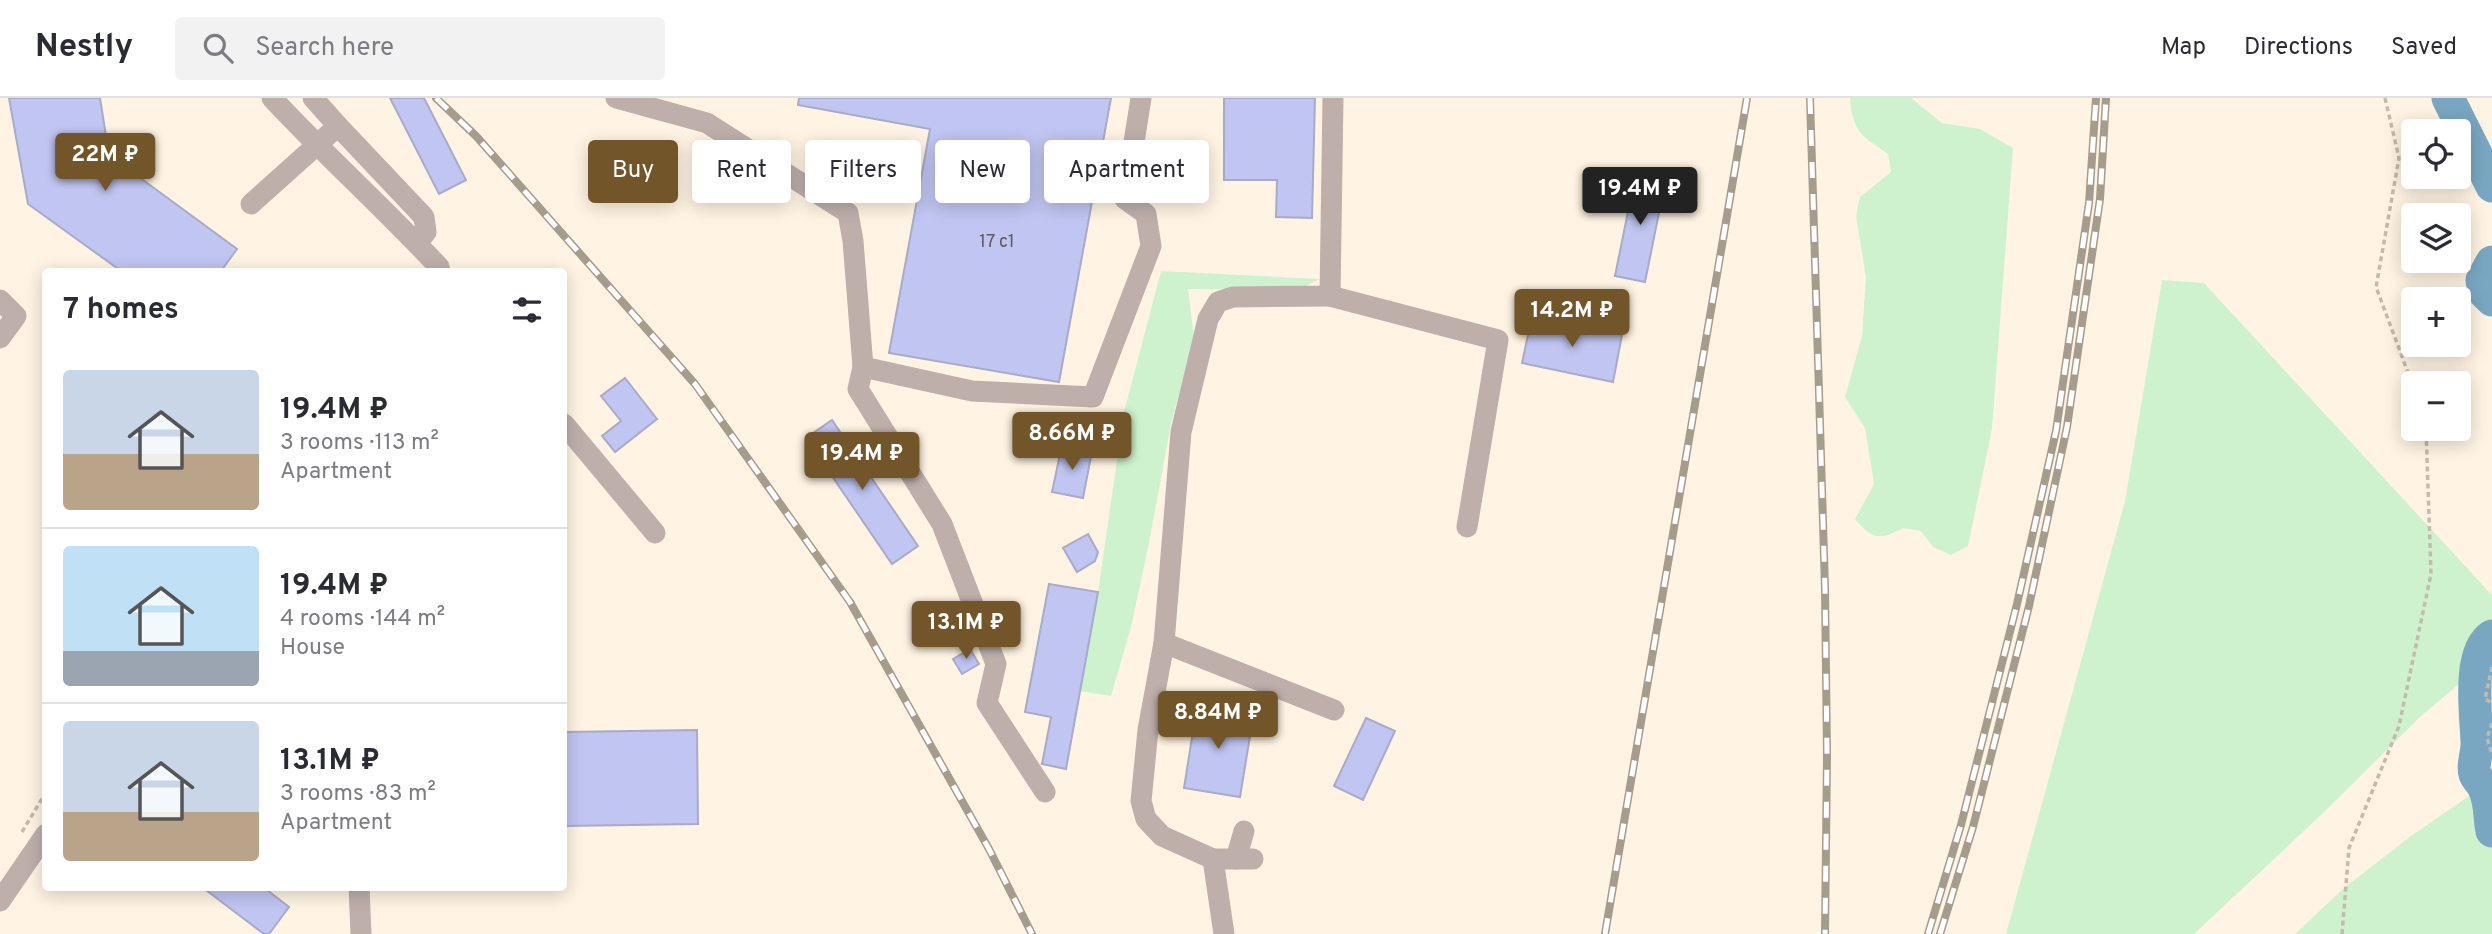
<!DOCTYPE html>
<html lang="en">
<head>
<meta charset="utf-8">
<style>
	body { margin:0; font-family:Overpass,sans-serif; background:#f2f2f3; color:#2b2b33; height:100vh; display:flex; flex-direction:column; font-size:26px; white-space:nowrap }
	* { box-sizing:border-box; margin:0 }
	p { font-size:23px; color:#7c7c81 }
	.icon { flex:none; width:38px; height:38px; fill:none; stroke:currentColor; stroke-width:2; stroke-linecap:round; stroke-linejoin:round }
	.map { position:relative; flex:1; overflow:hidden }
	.panel { position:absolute; left:42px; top:170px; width:525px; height:623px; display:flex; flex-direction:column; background:#fff; border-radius:7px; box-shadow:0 4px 18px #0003 }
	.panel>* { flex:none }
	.top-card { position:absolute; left:588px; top:42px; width:665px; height:63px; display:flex; gap:14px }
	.tools { position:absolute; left:2401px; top:21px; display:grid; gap:14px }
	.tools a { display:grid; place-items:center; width:70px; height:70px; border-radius:7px; background:#fff; box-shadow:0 4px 18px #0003; font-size:35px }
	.price { position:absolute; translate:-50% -60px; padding:0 16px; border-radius:7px; background:#725529; color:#fff; font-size:23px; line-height:46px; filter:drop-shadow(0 2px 4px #0008) }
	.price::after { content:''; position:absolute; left:50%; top:42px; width:21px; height:16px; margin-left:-10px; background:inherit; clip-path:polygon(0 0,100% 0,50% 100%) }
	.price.selected { background:#222; color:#fff }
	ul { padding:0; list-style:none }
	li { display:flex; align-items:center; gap:21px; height:175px; padding:0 21px }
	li+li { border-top:2px solid #e1e1e2 }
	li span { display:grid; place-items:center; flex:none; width:196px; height:140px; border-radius:7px; color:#555 }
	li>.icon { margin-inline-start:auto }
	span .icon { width:84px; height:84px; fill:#fffc; stroke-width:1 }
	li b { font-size:30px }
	h2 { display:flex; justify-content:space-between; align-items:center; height:84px; padding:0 21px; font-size:30px }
	.tag { padding:0 24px; border-radius:7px; background:#fff; box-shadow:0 4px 18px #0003; font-size:24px; line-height:63px }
	.tag.selected { background:#725529; color:#fff }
	header { display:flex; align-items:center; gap:42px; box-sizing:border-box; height:98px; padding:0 35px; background:#fff; border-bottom:2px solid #e1e1e2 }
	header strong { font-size:33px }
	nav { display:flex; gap:38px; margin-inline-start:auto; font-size:24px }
	.search { width:490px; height:63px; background:#f2f2f3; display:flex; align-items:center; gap:18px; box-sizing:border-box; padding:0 24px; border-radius:7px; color:#7c7c81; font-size:26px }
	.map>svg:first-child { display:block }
</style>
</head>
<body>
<header>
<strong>Nestly</strong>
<div class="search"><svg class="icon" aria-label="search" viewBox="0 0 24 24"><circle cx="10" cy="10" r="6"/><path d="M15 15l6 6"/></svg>Search here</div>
<nav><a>Map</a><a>Directions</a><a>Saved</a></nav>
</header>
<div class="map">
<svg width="2492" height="836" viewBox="0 0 2492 836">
	<rect width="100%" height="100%" fill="#fff4e3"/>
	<g fill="#cff2ce">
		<path d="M1850,0h61l31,25 38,6 33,19 -21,281 -24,117 -17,9 -18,-8 -12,-16 -18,-3c-24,13 -31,11 -48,-9l19,-35 -9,-56 -20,-31 17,-61 4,-59 -10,-61 4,-19 31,-25 -3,-18c-27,-19 -35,-21 -38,-56z"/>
		<polygon points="1161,173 1320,181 1297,192 1188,191 1194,240 1171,326 1149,445 1131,529 1111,598 1080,593 1098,494 1124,314"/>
		<polygon points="2162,182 2204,185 2492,497 2492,558 2420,619 2321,717 2194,836 2006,836 2125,403"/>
		<polygon points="2492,682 2492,836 2295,836 2344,790 2411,738"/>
	</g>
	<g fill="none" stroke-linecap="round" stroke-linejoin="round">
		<g stroke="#79a7c1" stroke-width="33">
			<polyline points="2448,0 2492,88"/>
			<polyline points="2492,164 2482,182 2484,194 2492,202"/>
			<path d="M2492,538c-25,16 -16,79 -15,105 1,10 -5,24 -2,33 2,5 7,9 9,14 7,14 5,29 8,43"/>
		</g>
	</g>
	<g fill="#c0c5f1" stroke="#a8abc8" stroke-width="2">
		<polygon points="9,0 100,0 109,57 237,151 221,173 121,173 28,106"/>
		<polygon points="390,0 424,0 466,82 439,96"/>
		<polygon points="799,0 1111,0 1059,284 889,255 930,31 798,7"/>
		<polygon points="1224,0 1315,0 1312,120 1276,119 1277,82 1224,82"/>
		<polygon points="1155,61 1178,67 1178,97 1145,91"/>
		<polygon points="1636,74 1666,80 1645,184 1615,178"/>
		<polygon points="1532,218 1622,237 1613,284 1522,265"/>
		<polygon points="625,280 657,321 615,354 602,338 621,323 601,298"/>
		<polygon points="832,322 918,448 892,466 806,340"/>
		<polygon points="1062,347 1092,353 1083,400 1052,394"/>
		<polygon points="1088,436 1098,454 1095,463 1077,474 1063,450"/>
		<polygon points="1049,486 1098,494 1066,671 1042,666 1051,619 1025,614"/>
		<polygon points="970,551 979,566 962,576 953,561"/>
		<polygon points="1198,602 1217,605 1215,614 1253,620 1240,699 1184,690"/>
		<polygon points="1366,620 1395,633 1363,702 1334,688"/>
		<polygon points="697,632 698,726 564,728 564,634"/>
		<polygon points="202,789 263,789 289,809 269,836 264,836"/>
	</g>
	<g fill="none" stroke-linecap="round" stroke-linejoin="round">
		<g stroke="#c5bbac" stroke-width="3.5" stroke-dasharray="5 3.5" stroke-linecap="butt">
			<polyline points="2385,0 2399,60 2376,189 2413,288"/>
			<polyline points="2492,569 2485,601 2492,605"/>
			<polyline points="2492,625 2487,640 2492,656"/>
			<polyline points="22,734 46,694"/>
			<polyline points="2342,836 2349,750 2399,628 2431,476 2426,331"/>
		</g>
		<g stroke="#beafab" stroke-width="21">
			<path d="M272,0c54,58 113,111 167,169l1,4"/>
			<polyline points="616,0 707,25 848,115 853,143 863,269 972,293 1093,299 1151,148 1146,116 1125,101 1141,0"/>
			<polyline points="338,28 424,119 426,134 417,145"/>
			<polyline points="251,106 338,28 313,0"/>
			<polyline points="1330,198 1498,242 1467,429"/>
			<polyline points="0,202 16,218 0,240"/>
			<polyline points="863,269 858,291 942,426 996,566 987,605 1045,694"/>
			<polyline points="564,326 655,435"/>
			<polyline points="1164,545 1334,612"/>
			<polyline points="1213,761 1224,836"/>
			<polyline points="1236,761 1244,733"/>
			<polyline points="1253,761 1213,761 1162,738 1146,721 1141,703 1148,632 1164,545 1181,334 1208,221 1218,204 1233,199 1330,198 1333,0"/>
			<polyline points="359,789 361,836"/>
			<polyline points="0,803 46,736"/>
		</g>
		<g stroke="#a59c8e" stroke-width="8">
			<g id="rail">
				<polyline points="436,0 476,38 695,286 850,504 989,751 1032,836"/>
				<polyline points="1810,0 1825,490 1827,657 1825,836"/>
				<polyline points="1605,836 1747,0"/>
				<polyline points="1928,836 1961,727 2017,506 2056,333 2089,105 2096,0"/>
				<polyline points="1940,836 1973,729 2029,508 2067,329 2100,101 2106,0"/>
			</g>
		</g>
		<use href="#rail" stroke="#fff" stroke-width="5" stroke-dasharray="16" stroke-linecap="butt"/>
	</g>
	<g text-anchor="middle" stroke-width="5" stroke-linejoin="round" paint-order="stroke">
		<g font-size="18" fill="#5e5a5d">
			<text x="997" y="149">17 с1</text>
		</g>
	</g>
</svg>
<div class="tools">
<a><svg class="icon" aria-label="locate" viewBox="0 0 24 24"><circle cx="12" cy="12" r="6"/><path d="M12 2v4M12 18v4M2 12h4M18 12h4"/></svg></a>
<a><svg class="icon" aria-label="layers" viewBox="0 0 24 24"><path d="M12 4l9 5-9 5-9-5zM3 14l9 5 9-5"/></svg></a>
<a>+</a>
<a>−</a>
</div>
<b class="price" style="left:105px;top:95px">22M ₽</b>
<b class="price selected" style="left:1640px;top:129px">19.4M ₽</b>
<b class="price" style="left:1572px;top:251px">14.2M ₽</b>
<b class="price" style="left:1072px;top:374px">8.66M ₽</b>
<b class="price" style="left:862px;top:394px">19.4M ₽</b>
<b class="price" style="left:966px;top:563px">13.1M ₽</b>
<b class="price" style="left:1218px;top:653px">8.84M ₽</b>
<div class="top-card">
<a class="tag selected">Buy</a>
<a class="tag">Rent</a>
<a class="tag">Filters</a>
<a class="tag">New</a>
<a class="tag">Apartment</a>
</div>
<section class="panel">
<h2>7 homes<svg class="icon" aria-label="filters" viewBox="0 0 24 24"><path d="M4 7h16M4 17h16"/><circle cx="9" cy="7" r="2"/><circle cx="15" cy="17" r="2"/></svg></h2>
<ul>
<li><span style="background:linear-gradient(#c9d6e8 60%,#b9a48a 0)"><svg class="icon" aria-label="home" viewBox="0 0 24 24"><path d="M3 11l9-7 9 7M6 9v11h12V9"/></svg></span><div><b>19.4M ₽</b><p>3 rooms · 113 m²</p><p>Apartment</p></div></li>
<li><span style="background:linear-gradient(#bfe0f5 75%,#9aa5b1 0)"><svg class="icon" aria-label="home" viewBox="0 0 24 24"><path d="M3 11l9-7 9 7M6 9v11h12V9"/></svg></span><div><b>19.4M ₽</b><p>4 rooms · 144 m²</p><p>House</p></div></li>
<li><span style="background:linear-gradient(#c9d6e8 65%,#b9a48a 0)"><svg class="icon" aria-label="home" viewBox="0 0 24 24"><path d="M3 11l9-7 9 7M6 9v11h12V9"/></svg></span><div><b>13.1M ₽</b><p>3 rooms · 83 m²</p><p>Apartment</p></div></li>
</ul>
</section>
</div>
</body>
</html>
